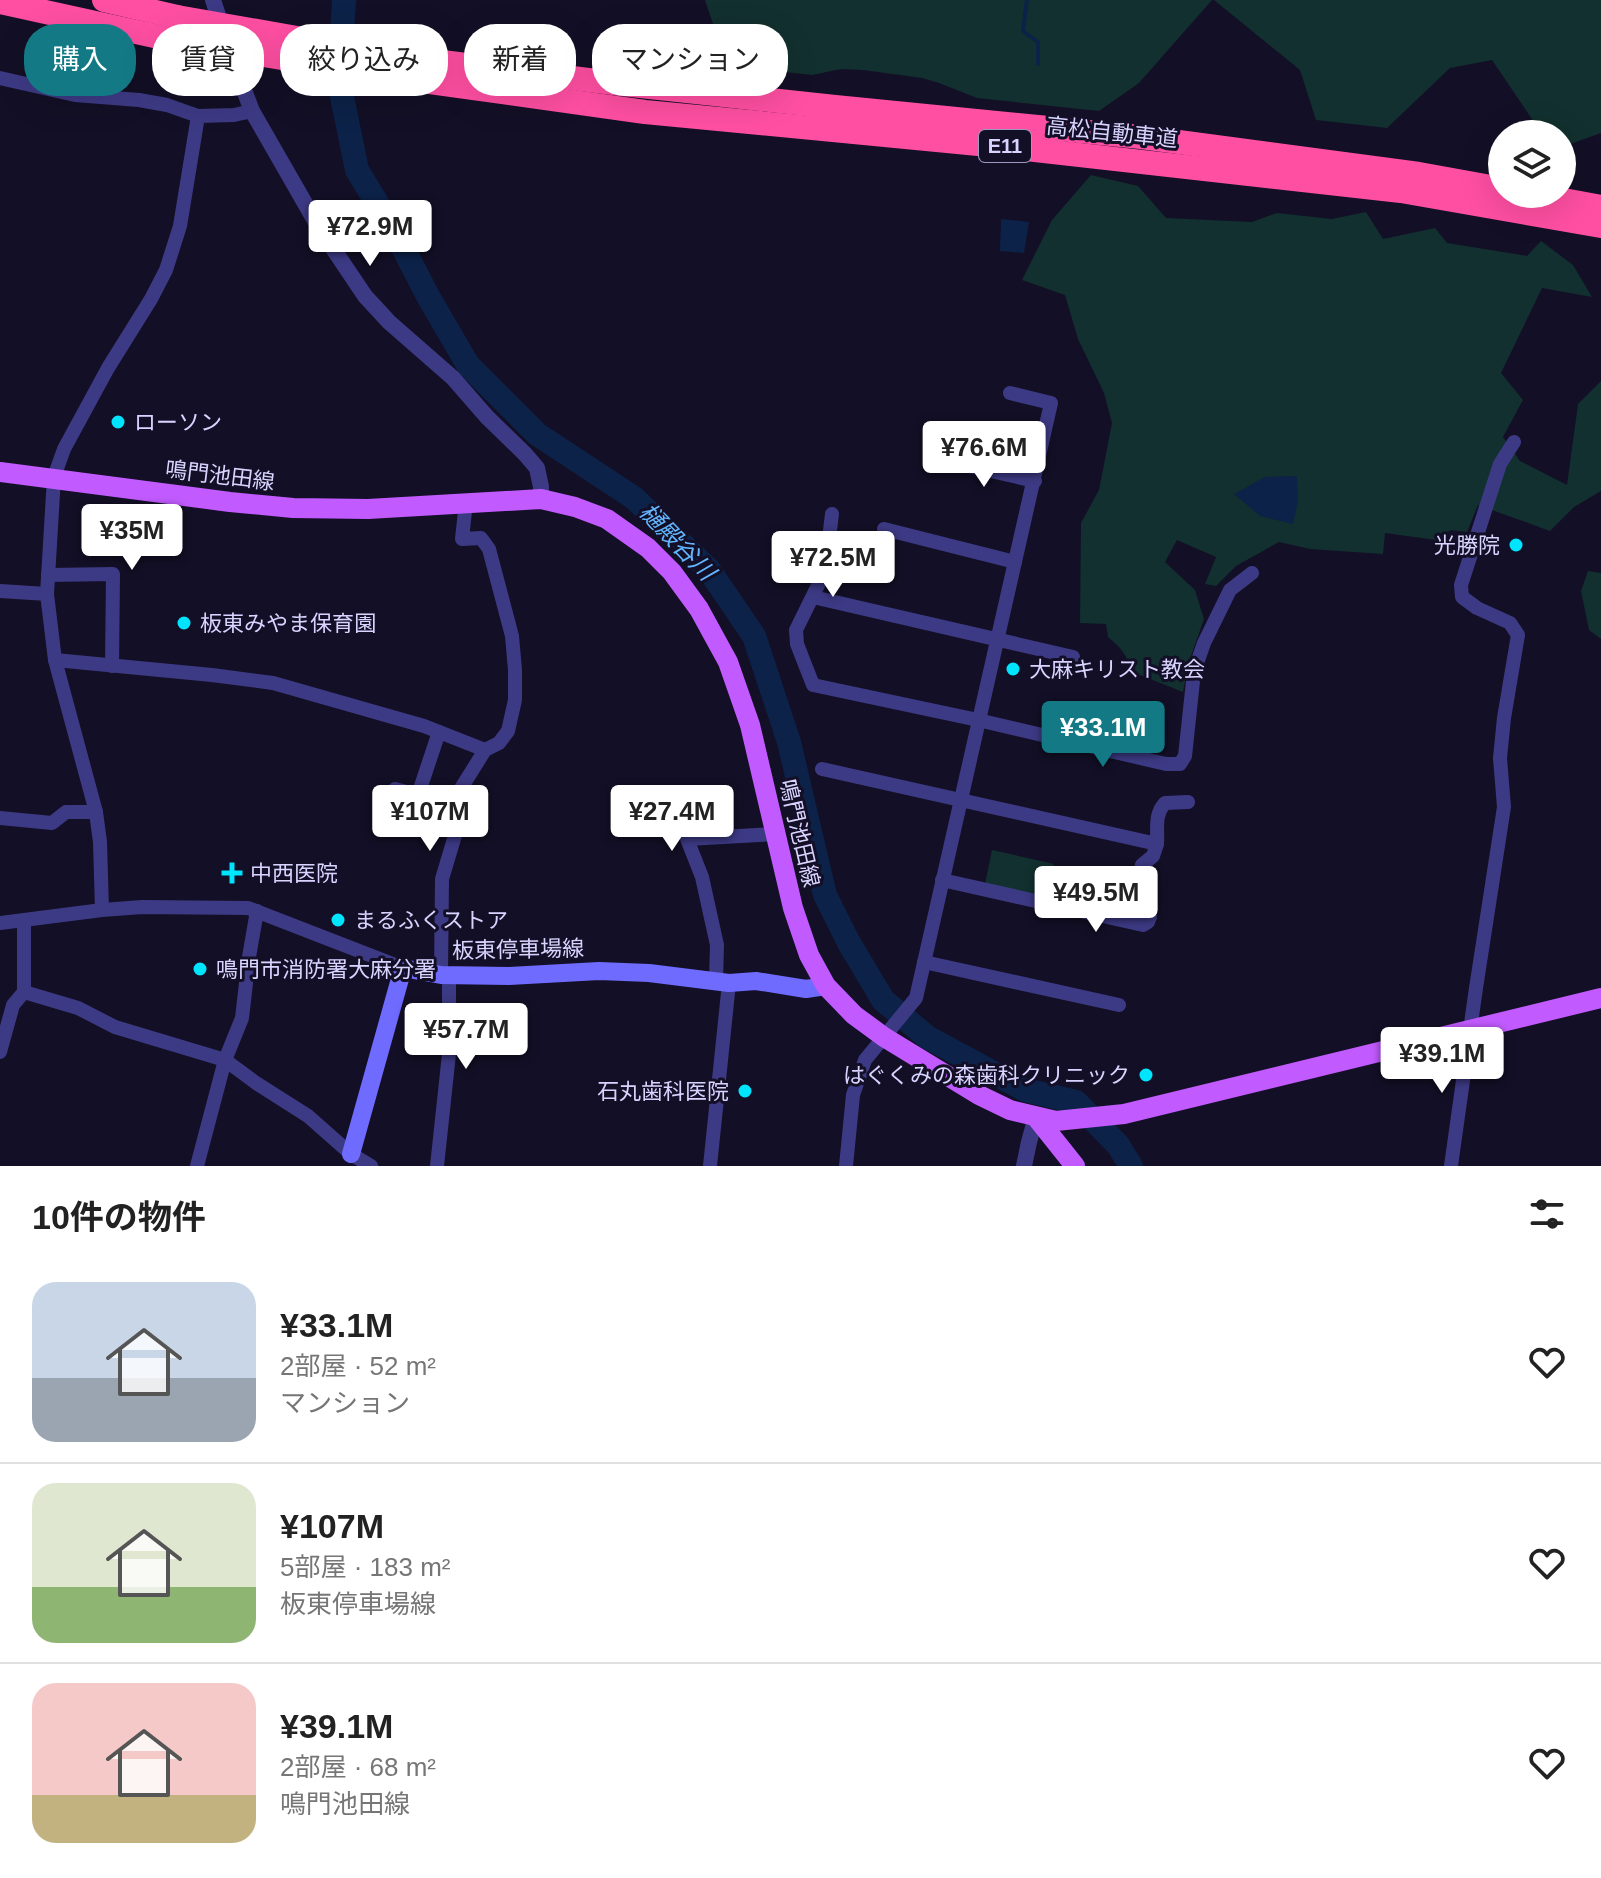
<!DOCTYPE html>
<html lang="ja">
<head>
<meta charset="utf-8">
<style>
	body { margin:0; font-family:Helvetica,"Noto Sans JP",sans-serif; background:#f6f6f6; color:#222; height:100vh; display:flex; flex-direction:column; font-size:30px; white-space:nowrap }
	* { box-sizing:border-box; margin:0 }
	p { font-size:26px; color:#767676 }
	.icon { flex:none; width:44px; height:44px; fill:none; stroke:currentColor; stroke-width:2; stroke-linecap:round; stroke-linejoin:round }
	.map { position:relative; height:1166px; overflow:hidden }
	.sheet { display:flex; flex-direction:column; background:#fff; flex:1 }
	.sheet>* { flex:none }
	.guide { position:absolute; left:24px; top:24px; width:800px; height:72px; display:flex; gap:16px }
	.buttons { position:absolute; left:1488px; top:120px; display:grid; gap:16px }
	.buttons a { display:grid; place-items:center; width:88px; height:88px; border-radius:50%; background:#fff; box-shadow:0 8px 32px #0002; font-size:40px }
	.price { position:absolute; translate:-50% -68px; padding:0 18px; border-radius:8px; background:#fff; color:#222; font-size:26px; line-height:52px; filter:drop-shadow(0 2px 4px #0008) }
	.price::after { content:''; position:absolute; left:50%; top:48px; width:24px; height:18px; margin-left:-12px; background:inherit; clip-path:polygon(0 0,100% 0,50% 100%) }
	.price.current { background:#137a85; color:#fff }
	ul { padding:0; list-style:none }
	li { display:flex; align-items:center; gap:24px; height:200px; padding:0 32px }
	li+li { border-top:2px solid #e0e0e0 }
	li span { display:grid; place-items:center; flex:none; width:224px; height:160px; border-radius:24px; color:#555 }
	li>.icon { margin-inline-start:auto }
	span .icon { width:96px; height:96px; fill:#fffc; stroke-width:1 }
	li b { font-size:34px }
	h2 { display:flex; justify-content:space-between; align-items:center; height:96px; padding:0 32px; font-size:34px }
	.tag { padding:0 28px; border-radius:32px; background:#fff; box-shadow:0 8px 32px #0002; font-size:28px; line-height:72px }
	.tag.current { background:#137a85; color:#fff }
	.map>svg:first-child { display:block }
</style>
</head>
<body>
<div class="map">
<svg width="1601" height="1166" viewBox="0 0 1601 1166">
	<rect width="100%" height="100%" fill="#130f26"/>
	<g fill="#12302f">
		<polygon points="705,0 1212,0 1139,83 1099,111 977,98 939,83 922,78 863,70 841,69 812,75 758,69 721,48"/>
		<polygon points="1214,0 1601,0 1601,133 1562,147 1562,134 1542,134 1492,60 1450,68 1387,128 1316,120 1300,70"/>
		<path d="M1091,175l47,11 28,32 86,4 25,-9 55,6 34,-7 17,27 52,-11 12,15 80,13 14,-15 32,24 19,32 -50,-9 -41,85 22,27 -20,37 17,24 47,24 11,-81 23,-23v110l-27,16 -24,24 -72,-26 -11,27 -16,-2 -15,10 -51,-7 -2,21 -73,-5 -31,-7 -43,24 -20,20 -11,-2 11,-27 -39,-17 -12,22 30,28 9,29 -15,43 -6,30 -53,-21c-2,-16 -9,-23 -22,-34l-2,-13 -26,-1 1,-100 18,-33 13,-67 -8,-30 -26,-54 -13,-44 -43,-15 30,-60z"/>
		<polygon points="1588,571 1601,573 1601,639 1589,630 1581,591"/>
		<polygon points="992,850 1054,864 1046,899 985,884"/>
	</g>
	<g fill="#0c2248">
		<polygon points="1001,219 1029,222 1024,253 1000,251"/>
		<polygon points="1297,476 1298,501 1293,524 1260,516 1234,494 1265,477"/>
	</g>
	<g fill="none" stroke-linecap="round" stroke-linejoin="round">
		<polyline stroke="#0c2248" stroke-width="4" points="1027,0 1023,31 1038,42 1038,64"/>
		<polyline stroke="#0c2248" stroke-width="24" points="344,0 339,82 357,170 398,238 429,298 468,365 537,434 634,498 709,570 754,636 789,742 825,895 849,943 883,1000 927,1037 1025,1090 1076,1102 1118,1145 1131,1166"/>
		<g stroke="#3d3a85" stroke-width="14">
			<polyline points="0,78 75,95 139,100 167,105 198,116"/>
			<polyline points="942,460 1035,481"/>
			<polyline points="832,514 825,571 796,630 797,644 813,685 978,720 1166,764 1180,764 1185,756 1194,672 1204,643 1230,590 1252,573"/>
			<polyline points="884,529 1015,562"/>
			<polyline points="48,575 113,574 112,666"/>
			<polyline points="0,591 47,594"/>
			<polyline points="813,597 1073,657"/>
			<polyline points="55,660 212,675 273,683 424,726 485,750"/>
			<path d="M822,769l335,75c1,-16 -3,-29 8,-41l23,-1"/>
			<polyline points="395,789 418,795 439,732"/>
			<polyline points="0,818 52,823 66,812 96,812"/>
			<polyline points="942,880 1143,925 1148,922 1150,917 1140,872 1142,865 1153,856 1157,844"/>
			<polyline points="102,910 100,842 96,812 55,660 47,594 54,477 64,449 108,368 151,299 166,270 180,226 198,116 234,115 252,111"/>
			<polyline points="0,923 102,910 142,907 248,908 403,968"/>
			<polyline points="924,962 1119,1005"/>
			<polyline points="441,975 442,879 459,822 460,790 485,750 499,743 508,731 515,700 515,670 512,636 489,549 481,538 462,539 466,502"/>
			<polyline points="716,981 717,945 702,877 687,839 775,834"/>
			<polyline points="24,992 78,1008 115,1027 225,1060 256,1083 308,1116 351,1154 371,1166"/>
			<polyline points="0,1052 13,1005 24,992 24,921"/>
			<polyline points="197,1166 225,1060 242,1018 249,957 257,911"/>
			<polyline points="437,1166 449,1054 449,975"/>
			<polyline points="710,1166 729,983"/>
			<polyline points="846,1166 853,1095 865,1060 916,998 1051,403 1010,393"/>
			<polyline points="1451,1166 1476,988 1504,807 1500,758 1504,718 1518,635 1510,623 1477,608 1462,597 1461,585 1500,464 1514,442"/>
		</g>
		<g stroke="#3d3a85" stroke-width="16">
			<polyline points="213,0 234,64 252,111 318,226 365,296 389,322 453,378 487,417 525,454 537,468 541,487 541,499"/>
			<polyline points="1024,1166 1029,1142 1036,1117"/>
		</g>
		<polyline stroke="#6f6bff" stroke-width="18" points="351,1154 403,968 441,975 509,976 599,971 649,973 729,983 756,981 806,989 826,986"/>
		<g stroke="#c25bff" stroke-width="20">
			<polyline points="0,472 230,502 293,508 368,509 541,499 575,507 607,519 648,548 672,572 699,609 728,662 750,725 793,908 809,955 826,986 854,1015 884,1037 979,1095 1010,1110 1056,1121 1124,1114 1601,998"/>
			<polyline points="1036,1117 1075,1166"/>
		</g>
		<g stroke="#ff4fa3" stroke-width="24">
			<polyline points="104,0 177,17"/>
			<polyline points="0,2 168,39"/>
			<polyline points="410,58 613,83 835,107 1141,137 1419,174 1502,189"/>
			<polyline points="408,79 645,112 999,146 1401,191 1601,226"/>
			<polyline points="1531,194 1601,207"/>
		</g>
		<g stroke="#ff4fa3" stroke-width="24">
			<polyline points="177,17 410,58"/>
			<polyline points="168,39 408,79"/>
		</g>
	</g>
	<g fill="#00e5ff" stroke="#130f26" stroke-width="3">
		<circle cx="118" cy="422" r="8"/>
		<circle cx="1516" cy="545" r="8"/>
		<circle cx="184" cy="623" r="8"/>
		<circle cx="1013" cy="669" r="8"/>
		<path d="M228 861h8v8h8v8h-8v8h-8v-8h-8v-8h8z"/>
		<circle cx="338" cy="920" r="8"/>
		<circle cx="200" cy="969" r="8"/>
		<circle cx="1146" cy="1075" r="8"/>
		<circle cx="745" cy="1091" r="8"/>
	</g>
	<g text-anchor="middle" stroke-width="6" stroke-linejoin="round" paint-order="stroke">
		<rect fill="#130f26" stroke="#9e99be" stroke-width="2" x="979" y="130" width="52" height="32" rx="6"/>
		<g font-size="20" font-weight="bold" fill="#d9d4ff">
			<text x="1005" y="153">E11</text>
		</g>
		<g font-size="22" fill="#d9d4ff" stroke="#130f26">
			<text transform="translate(1112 132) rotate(6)" y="8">高松自動車道</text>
			<text transform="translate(220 475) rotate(7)" y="8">鳴門池田線</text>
			<text transform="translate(800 833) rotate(77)" y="8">鳴門池田線</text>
			<text transform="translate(518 949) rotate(-1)" y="8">板東停車場線</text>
		</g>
		<g font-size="22" fill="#d9d4ff" stroke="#130f26" text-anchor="start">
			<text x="134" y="430">ローソン</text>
			<text x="1500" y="553" text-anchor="end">光勝院</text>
			<text x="200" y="631">板東みやま保育園</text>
			<text x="1029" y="677">大麻キリスト教会</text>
			<text x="250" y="881">中西医院</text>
			<text x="354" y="928">まるふくストア</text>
			<text x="216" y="977">鳴門市消防署大麻分署</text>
			<text x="1130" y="1083" text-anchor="end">はぐくみの森歯科クリニック</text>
			<text x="729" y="1099" text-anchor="end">石丸歯科医院</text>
		</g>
		<g font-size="24" font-style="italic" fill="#62b6ff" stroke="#130f26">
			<text transform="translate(677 542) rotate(46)" y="8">樋殿谷川</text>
		</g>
	</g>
</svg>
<div class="buttons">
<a><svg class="icon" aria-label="layers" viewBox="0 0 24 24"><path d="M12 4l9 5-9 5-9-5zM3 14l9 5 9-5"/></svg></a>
</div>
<b class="price" style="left:370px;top:268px">¥72.9M</b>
<b class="price" style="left:984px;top:489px">¥76.6M</b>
<b class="price" style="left:132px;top:572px">¥35M</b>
<b class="price" style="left:833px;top:599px">¥72.5M</b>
<b class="price current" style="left:1103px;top:769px">¥33.1M</b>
<b class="price" style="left:430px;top:853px">¥107M</b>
<b class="price" style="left:672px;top:853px">¥27.4M</b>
<b class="price" style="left:1096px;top:934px">¥49.5M</b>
<b class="price" style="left:466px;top:1071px">¥57.7M</b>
<b class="price" style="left:1442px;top:1095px">¥39.1M</b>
<div class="guide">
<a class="tag current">購入</a>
<a class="tag">賃貸</a>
<a class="tag">絞り込み</a>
<a class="tag">新着</a>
<a class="tag">マンション</a>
</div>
</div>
<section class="sheet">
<h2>10件の物件<svg class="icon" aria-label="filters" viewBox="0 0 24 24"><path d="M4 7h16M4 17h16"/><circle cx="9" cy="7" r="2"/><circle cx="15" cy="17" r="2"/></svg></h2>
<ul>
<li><span style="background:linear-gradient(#c9d6e8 60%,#9aa5b1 0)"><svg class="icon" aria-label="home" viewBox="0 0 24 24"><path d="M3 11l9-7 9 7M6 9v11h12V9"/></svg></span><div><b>¥33.1M</b><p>2部屋 · 52 m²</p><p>マンション</p></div><svg class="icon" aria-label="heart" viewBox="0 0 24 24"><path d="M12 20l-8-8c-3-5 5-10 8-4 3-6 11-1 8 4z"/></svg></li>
<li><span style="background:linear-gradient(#dfe7d0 65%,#8fb573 0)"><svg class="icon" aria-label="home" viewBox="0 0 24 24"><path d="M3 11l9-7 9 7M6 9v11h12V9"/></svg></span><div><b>¥107M</b><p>5部屋 · 183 m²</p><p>板東停車場線</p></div><svg class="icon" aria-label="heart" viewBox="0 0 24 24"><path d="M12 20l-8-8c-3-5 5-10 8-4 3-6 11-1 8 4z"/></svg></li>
<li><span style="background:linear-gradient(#f6c9c9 70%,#c2b280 0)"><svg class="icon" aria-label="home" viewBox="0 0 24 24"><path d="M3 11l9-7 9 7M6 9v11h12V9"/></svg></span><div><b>¥39.1M</b><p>2部屋 · 68 m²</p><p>鳴門池田線</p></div><svg class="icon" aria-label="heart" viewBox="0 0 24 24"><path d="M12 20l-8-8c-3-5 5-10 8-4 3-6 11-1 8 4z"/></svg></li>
</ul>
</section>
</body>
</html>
